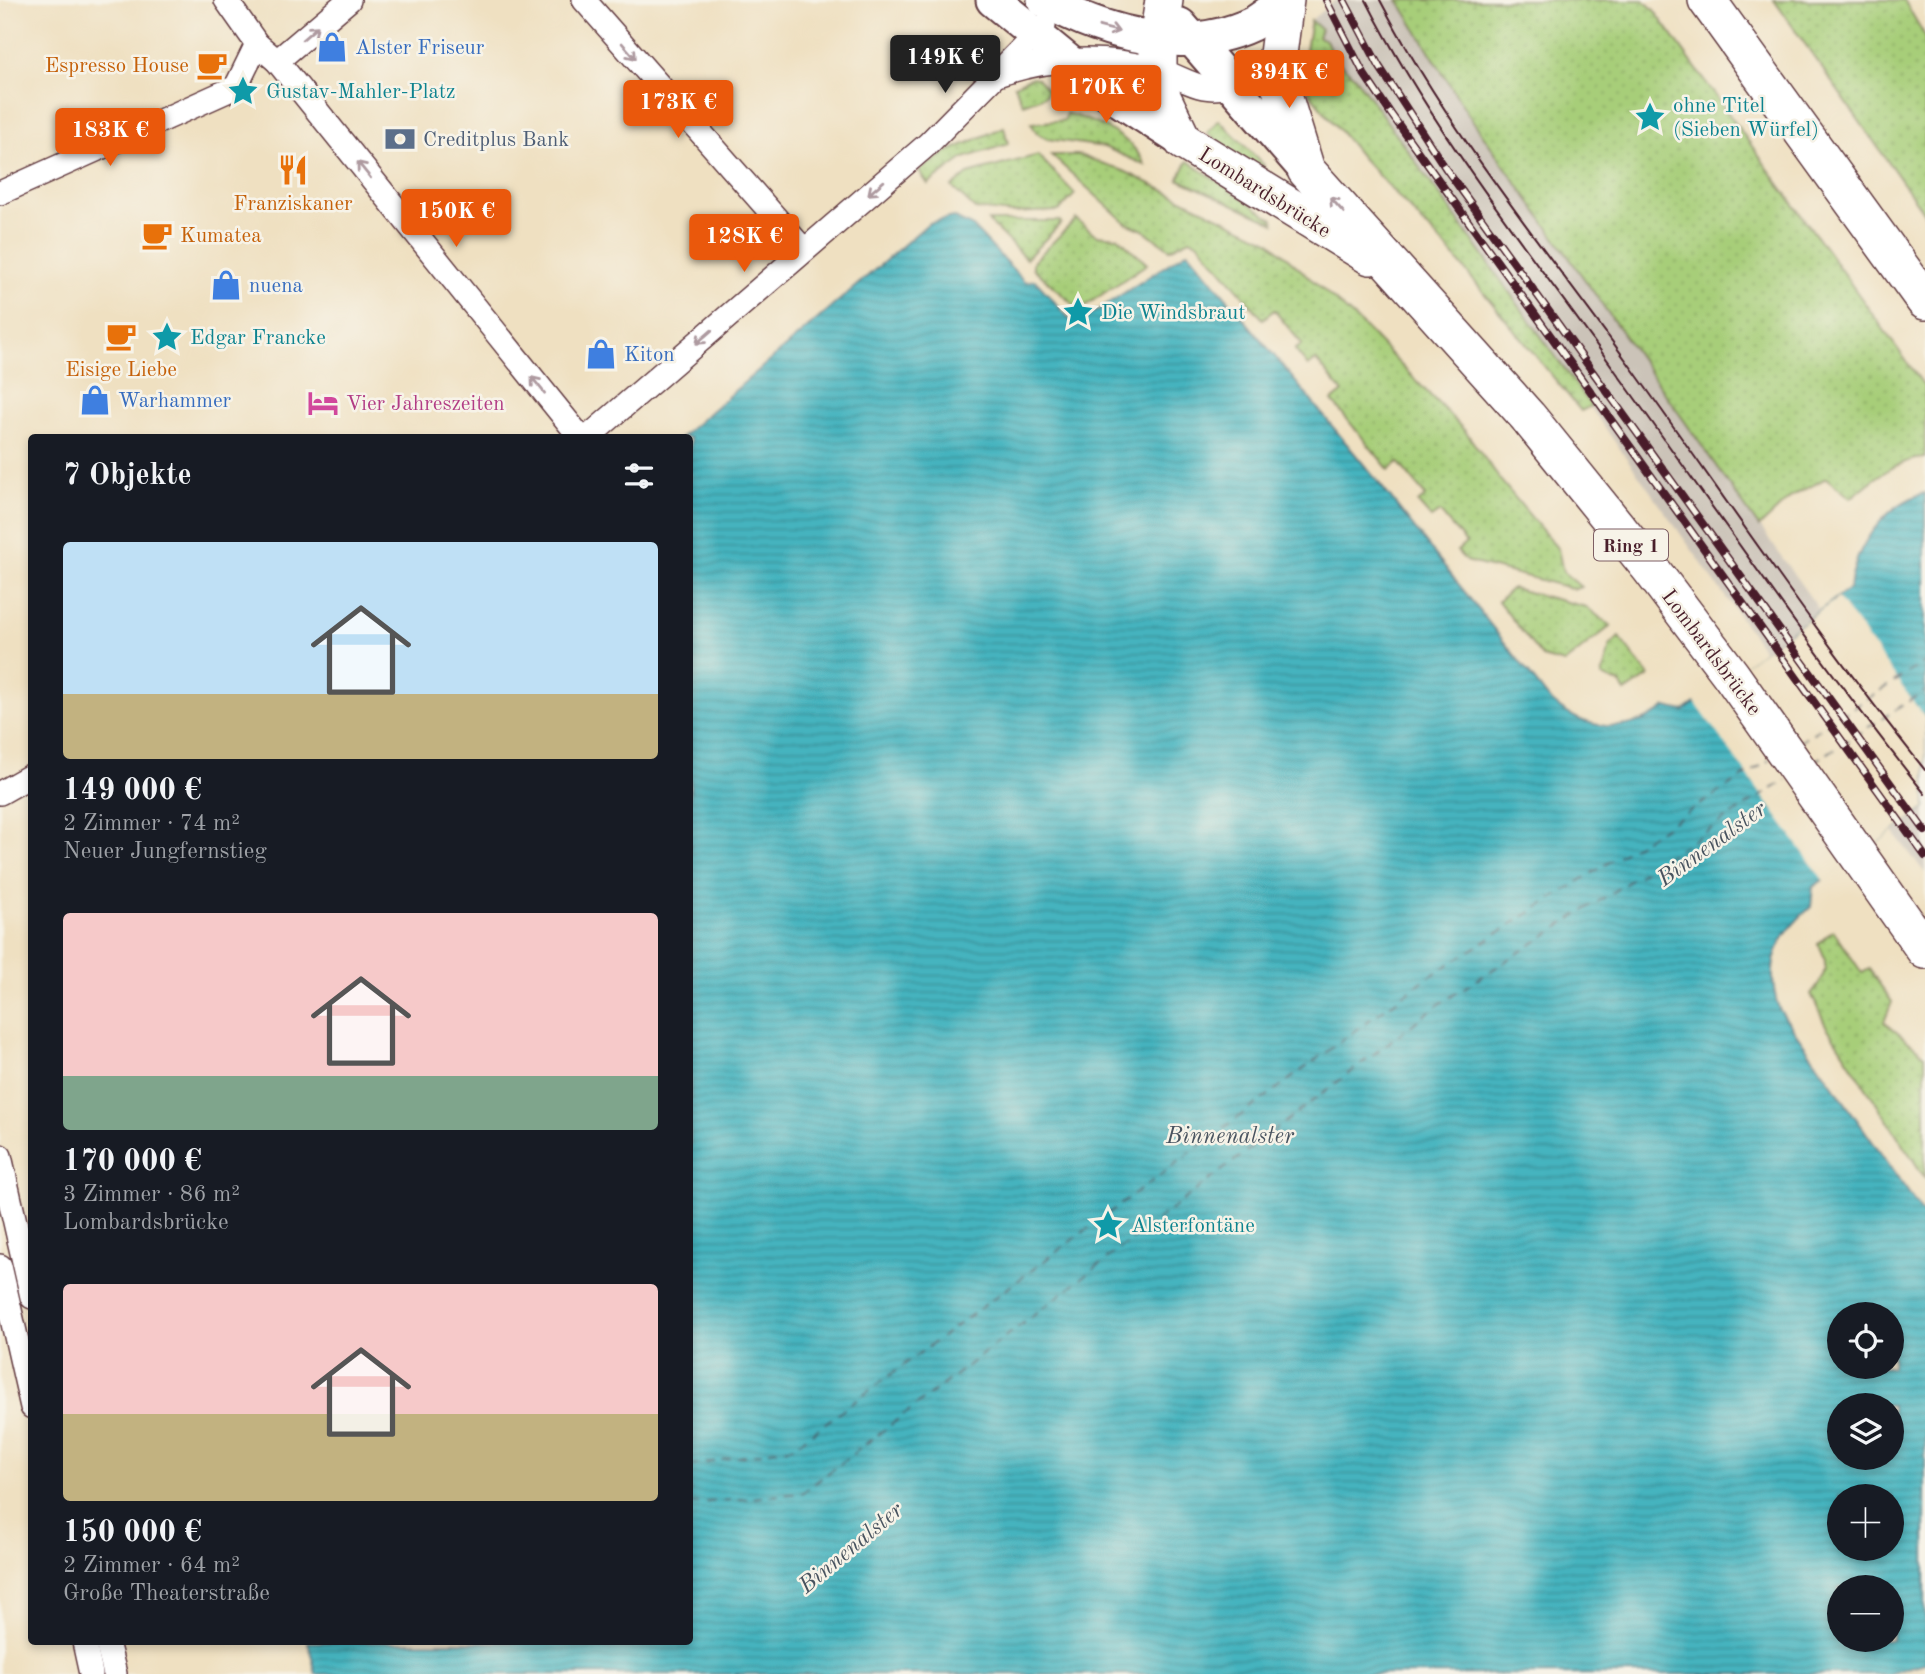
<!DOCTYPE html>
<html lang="de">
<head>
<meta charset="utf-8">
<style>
	body { margin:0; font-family:"Old Standard TT",serif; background:#242831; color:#f1f3f6; height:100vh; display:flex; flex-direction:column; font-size:26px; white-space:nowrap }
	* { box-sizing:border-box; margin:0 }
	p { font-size:23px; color:#9ea1a6 }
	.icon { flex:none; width:38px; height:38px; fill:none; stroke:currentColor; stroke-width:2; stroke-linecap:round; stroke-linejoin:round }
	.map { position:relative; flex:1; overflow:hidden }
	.side { position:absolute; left:28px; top:434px; width:665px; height:1211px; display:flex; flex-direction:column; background:#171b24; border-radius:7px; box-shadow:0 4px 10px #0003 }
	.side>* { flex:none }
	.tools { position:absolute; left:1827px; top:1302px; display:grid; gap:14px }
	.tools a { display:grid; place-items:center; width:77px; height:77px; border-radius:50%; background:#171b24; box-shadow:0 4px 10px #0003; font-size:35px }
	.price { position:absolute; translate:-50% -60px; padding:0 16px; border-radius:7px; background:#ea580c; color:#fff; font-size:23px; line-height:46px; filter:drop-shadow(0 2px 4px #0008) }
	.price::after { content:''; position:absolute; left:50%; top:42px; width:21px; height:16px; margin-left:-10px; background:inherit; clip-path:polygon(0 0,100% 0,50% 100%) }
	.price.active { background:#222; color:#fff }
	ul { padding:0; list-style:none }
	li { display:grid; align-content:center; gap:14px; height:371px; padding:0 35px }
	li span { display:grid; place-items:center; height:217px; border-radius:7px; color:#555 }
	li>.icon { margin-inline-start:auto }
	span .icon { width:126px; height:126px; fill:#fffc; stroke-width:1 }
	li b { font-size:30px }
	h2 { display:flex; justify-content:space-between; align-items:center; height:84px; padding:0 35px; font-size:30px }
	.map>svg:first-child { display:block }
</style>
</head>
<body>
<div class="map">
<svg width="1925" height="1674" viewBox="0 0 1925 1674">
	<defs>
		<pattern id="green-dots" width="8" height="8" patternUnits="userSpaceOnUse" patternTransform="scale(1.75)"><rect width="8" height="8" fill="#a7ce79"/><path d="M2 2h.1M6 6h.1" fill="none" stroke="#91b069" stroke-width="1.8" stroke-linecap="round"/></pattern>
		<pattern id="water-rules" width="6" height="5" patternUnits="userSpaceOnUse" patternTransform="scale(1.75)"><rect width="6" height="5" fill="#45b4bf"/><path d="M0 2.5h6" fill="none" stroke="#3c929b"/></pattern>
	</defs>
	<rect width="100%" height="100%" fill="#f7f3e8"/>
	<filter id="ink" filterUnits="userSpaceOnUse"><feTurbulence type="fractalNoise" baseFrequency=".0143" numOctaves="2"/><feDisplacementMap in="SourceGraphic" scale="14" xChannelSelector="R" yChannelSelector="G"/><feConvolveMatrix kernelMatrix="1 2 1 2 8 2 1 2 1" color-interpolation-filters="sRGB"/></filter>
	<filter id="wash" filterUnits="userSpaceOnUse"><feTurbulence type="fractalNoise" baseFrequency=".00686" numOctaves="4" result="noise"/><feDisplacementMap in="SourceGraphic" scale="28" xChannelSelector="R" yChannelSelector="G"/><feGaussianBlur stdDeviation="1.57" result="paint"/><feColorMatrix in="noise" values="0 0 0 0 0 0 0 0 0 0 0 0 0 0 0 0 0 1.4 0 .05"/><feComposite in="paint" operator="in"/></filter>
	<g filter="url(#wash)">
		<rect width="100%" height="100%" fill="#efe0c1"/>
		<g fill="#cbc3b8">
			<polygon points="1336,0 1398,0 1468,114 1820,611 1764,651 1355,77 1335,59 1326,40 1318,37 1318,31 1311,20"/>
			<polygon points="1925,808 1925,873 1893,832"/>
		</g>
		<g fill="url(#green-dots)" stroke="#787652" stroke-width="2">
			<path d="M1398,0h246l10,10 271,377v71c-29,2 -52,21 -74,40l-25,-20 -35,19 -32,30 -291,-413z"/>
			<polygon points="1774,0 1904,0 1925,36 1925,214"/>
			<polygon points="1311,20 1321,29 1318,37 1326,40 1335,59 1355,77 1591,406 1581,411 1452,254 1362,158 1310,94 1303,68"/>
			<polygon points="1032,77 1037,78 1048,90 1045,96 1023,104 1014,85"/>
			<path d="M1066,113c30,8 66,22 79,52l-41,-18 -57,-8 -10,-6 -6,-10 34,-3z"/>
			<polygon points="1219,120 1264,165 1259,172 1207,133"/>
			<polygon points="1004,127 1008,144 964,158 928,184 919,171 945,153"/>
			<polygon points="1038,155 1075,194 1059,211 1012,213 975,209 952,187 968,174"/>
			<polygon points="1051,155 1079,155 1124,171 1269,241 1361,324 1465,431 1501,481 1558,549 1563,572 1581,587 1575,589 1466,561 1457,551 1466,543 1440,512 1431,518 1418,503 1426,496 1398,462 1389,470 1332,401 1343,392 1316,360 1308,366 1295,350 1302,344 1274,310 1263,319 1198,242 1190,239 1170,249 1143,230 1126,223"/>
			<polygon points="1188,161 1273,219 1274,223 1178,179"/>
			<polygon points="1076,219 1096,235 1118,237 1147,264 1079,310 1033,268 1033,262"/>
			<polygon points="988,221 1060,221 1061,223 1026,259"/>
			<polygon points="1512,588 1586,607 1611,626 1564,663 1542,657 1498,601"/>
			<polygon points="1619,637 1649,676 1625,692 1620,684 1602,676 1610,646"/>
			<path d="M1833,930l29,43 7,-4 23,33 -8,20 41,33v123l-100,-154 -14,-30c14,-17 20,-30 7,-50z"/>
		</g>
		<path fill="url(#water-rules)" stroke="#486a75" stroke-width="2" fill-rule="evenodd" d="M953,217l20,10 52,55 10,-2 40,45 113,-74 186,226 175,222c34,32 79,37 117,8l18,4 166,-123c5,-42 34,-83 75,-95v315l-112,79 -2,20c-34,29 -47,57 -32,102l146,207v447l-36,11h-1573l-8,-32h382v-1204l-9,-1 248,-214zM1839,1314h53v53h-53zM1839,1405h53v53h-53zM1839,1496h53v53h-53zM1839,1587h53v53h-53z"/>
		<polygon fill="#efe0c1" points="1838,598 1925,718 1925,808 1824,881 1694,701"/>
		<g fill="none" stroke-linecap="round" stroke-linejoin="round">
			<g stroke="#48535f" stroke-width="2" stroke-dasharray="9 7" stroke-linecap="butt">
				<polyline points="1799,742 1925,662"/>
				<polyline points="1814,762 1925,691"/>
				<polyline points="690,1466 793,1447 1421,982 1770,760"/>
				<polyline points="690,1504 802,1493 1435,1007 1786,780"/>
			</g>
		</g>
	</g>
	<g filter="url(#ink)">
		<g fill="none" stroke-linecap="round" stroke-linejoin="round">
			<g stroke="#633c42" stroke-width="26">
				<g id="minor">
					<polyline points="226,0 257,44 277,61 581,438"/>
					<polyline points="584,0 804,250"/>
					<polyline points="277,61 349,0"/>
					<path d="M997,75c53,-18 104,-20 158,-6 30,8 44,26 76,16"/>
					<polyline points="0,193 236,87 257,44"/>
					<polyline points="587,438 928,144 1044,26"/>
					<polyline points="0,793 32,775"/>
					<polyline points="0,1156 32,1297"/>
					<polyline points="0,1266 32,1407"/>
					<polyline points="84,1642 91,1674"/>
					<polyline points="107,1642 115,1674"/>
				</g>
			</g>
			<g stroke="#633c42" stroke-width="37">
				<g id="secondary">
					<polyline points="993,0 1101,88 1183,141"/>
					<path d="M1044,0c62,34 140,56 208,24 11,-6 21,-15 31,-22"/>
					<polyline points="1180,25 1305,169"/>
				</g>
			</g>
			<g stroke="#633c42" stroke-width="40">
				<g id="primary">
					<polyline points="1164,0 1158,39 1158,82 1161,95 1183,141 1370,256"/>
					<polyline points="1285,0 1277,62 1278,79 1306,170 1528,417 1650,568 1731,675 1925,950"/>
					<polyline points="1707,0 1925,301"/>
				</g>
			</g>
			<use href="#minor" stroke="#fff" stroke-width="23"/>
			<use href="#secondary" stroke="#fff" stroke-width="33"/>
			<use href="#primary" stroke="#fff" stroke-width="37"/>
			<g stroke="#4a1f2b" stroke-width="2">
				<path d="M1366,0c68,133 163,251 250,372 102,141 200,286 309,422"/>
				<path d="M1380,0c68,130 162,245 248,363 98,136 192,276 297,407"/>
			</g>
			<g stroke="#4a1f2b" stroke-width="8">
				<g id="rail">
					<polyline points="1326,0 1364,74 1391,114 1925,856"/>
					<polyline points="1344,0 1379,66 1446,169 1925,831"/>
				</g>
			</g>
			<use href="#rail" stroke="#f7f3e8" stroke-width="5" stroke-dasharray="16" stroke-linecap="butt"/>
		</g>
		<defs><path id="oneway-shaft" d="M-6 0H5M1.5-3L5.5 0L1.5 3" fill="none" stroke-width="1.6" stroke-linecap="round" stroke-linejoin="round" transform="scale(1.75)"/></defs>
		<g stroke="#ae9aa0">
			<use href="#oneway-shaft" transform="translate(1109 29) rotate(15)"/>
			<use href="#oneway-shaft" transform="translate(310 33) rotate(-41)"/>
			<use href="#oneway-shaft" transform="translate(629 51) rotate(49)"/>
			<use href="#oneway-shaft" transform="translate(364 170) rotate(-129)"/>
			<use href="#oneway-shaft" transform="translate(876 188) rotate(139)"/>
			<use href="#oneway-shaft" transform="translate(1337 205) rotate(-132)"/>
			<use href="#oneway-shaft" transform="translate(704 337) rotate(139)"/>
			<use href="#oneway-shaft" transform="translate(538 385) rotate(-129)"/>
		</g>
	</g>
	<defs>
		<g id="shop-bare" transform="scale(2.415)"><path d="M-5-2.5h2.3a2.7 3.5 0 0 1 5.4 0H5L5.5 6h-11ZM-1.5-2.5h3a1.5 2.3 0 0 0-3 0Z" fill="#3f7fe0" stroke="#f7f3e8" stroke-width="2.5" paint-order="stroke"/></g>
		<g id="cafe-bare" transform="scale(2.415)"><path d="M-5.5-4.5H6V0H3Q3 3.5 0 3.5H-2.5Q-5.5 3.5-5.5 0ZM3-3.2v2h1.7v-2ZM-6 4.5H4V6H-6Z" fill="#e8710a" stroke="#f7f3e8" stroke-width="2.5" paint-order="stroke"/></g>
		<g id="sight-bare" transform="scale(2.415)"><path d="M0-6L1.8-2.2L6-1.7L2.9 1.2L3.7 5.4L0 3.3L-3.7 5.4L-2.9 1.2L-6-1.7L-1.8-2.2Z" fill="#0f9aa8" stroke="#f7f3e8" stroke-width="2.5" paint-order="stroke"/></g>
		<g id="bank-bare" transform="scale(2.415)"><path d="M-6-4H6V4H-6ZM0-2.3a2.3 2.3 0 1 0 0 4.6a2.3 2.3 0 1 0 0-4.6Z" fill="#5c6f8a" stroke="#f7f3e8" stroke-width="2.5" paint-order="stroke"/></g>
		<g id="restaurant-bare" transform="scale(2.415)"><path d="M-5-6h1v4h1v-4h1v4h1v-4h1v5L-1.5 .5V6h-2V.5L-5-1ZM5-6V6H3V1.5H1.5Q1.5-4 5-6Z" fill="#e8710a" stroke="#f7f3e8" stroke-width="2.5" paint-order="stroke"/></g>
		<g id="hotel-bare" transform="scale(2.415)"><path d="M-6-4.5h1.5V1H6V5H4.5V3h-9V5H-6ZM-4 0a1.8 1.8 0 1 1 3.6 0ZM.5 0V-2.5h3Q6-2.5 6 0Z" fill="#d1479c" stroke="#f7f3e8" stroke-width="2.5" paint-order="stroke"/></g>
	</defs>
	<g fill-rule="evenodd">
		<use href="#shop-bare" x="332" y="47"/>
		<use href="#cafe-bare" x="212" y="65"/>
		<use href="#sight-bare" x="243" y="91"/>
		<use href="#sight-bare" x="1650" y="117"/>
		<use href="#bank-bare" x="400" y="139"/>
		<use href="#restaurant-bare" x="293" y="170"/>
		<use href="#cafe-bare" x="157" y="235"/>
		<use href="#shop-bare" x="226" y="285"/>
		<use href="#sight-bare" x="1078" y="312"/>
		<use href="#cafe-bare" x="121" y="336"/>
		<use href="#sight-bare" x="167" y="337"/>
		<use href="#shop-bare" x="601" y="354"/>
		<use href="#shop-bare" x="95" y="400"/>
		<use href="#hotel-bare" x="323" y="403"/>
		<use href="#sight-bare" x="1108" y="1225"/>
	</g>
	<g text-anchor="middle" stroke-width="5" stroke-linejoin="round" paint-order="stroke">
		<rect fill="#f7f3e8" stroke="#7e5f64" stroke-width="2" x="1594" y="529.5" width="74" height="31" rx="5"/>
		<g font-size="19" font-weight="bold" fill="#4a1f2b">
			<text x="1631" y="552">Ring 1</text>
		</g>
		<g font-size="21" fill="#366cbe" stroke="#f7f3e8" text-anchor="start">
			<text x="355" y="54">Alster Friseur</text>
			<text x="249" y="292">nuena</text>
			<text x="624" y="361">Kiton</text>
			<text x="118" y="407">Warhammer</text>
		</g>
		<g font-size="21" fill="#c56008" stroke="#f7f3e8">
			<text x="189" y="72" text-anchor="end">Espresso House</text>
			<text x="293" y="210">Franziskaner</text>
			<text x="180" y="242" text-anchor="start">Kumatea</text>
			<text x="121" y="376">Eisige Liebe</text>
		</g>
		<g font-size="21" fill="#0d838f" stroke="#f7f3e8" text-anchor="start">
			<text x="266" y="98">Gustav-Mahler-Platz</text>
			<text x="1673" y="112">ohne Titel<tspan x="1673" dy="24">(Sieben Würfel)</tspan></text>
			<text x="1101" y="319">Die Windsbraut</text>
			<text x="190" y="344">Edgar Francke</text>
			<text x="1131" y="1232">Alsterfontäne</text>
		</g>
		<g font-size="21" fill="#4e5e75" stroke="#f7f3e8" text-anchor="start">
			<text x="423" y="146">Creditplus Bank</text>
		</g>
		<g font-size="21" fill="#4a1f2b" stroke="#f7f3e8">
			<text transform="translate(1265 192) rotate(32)" y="7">Lombardsbrücke</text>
			<text transform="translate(1712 652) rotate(53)" y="7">Lombardsbrücke</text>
		</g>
		<g font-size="21" fill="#b23c85" stroke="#f7f3e8" text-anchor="start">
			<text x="346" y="410">Vier Jahreszeiten</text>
		</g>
		<g font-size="23" font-style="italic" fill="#48535f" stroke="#f7f3e8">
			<text transform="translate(1711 843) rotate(-36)" y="8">Binnenalster</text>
			<text x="1230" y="1143">Binnenalster</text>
			<text transform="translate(850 1547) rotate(-40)" y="8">Binnenalster</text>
		</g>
	</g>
</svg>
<div class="tools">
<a><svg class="icon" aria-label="locate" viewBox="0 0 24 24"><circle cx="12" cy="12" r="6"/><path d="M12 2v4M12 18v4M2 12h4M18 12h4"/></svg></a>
<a><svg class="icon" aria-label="layers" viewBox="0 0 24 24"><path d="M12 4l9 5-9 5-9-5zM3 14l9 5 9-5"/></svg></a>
<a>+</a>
<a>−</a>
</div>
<b class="price active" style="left:945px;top:95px">149K €</b>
<b class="price" style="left:1289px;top:110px">394K €</b>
<b class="price" style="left:1106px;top:125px">170K €</b>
<b class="price" style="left:678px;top:140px">173K €</b>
<b class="price" style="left:110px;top:168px">183K €</b>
<b class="price" style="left:456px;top:249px">150K €</b>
<b class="price" style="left:744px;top:274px">128K €</b>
<section class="side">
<h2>7 Objekte<svg class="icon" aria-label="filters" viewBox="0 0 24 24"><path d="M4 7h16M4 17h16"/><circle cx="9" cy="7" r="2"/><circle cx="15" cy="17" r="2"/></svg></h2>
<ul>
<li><span style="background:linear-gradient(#bfe0f5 70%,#c2b280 0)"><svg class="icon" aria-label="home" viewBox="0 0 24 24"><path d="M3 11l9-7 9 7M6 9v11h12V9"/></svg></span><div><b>149 000 €</b><p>2 Zimmer · 74 m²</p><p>Neuer Jungfernstieg</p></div></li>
<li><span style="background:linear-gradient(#f6c9c9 75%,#7fa58c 0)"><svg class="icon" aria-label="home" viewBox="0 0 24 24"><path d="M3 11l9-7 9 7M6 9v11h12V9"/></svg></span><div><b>170 000 €</b><p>3 Zimmer · 86 m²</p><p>Lombardsbrücke</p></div></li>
<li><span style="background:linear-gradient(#f6c9c9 60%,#c2b280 0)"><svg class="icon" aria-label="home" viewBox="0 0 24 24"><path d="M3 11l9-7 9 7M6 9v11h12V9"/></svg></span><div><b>150 000 €</b><p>2 Zimmer · 64 m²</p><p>Große Theaterstraße</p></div></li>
</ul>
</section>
</div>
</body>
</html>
